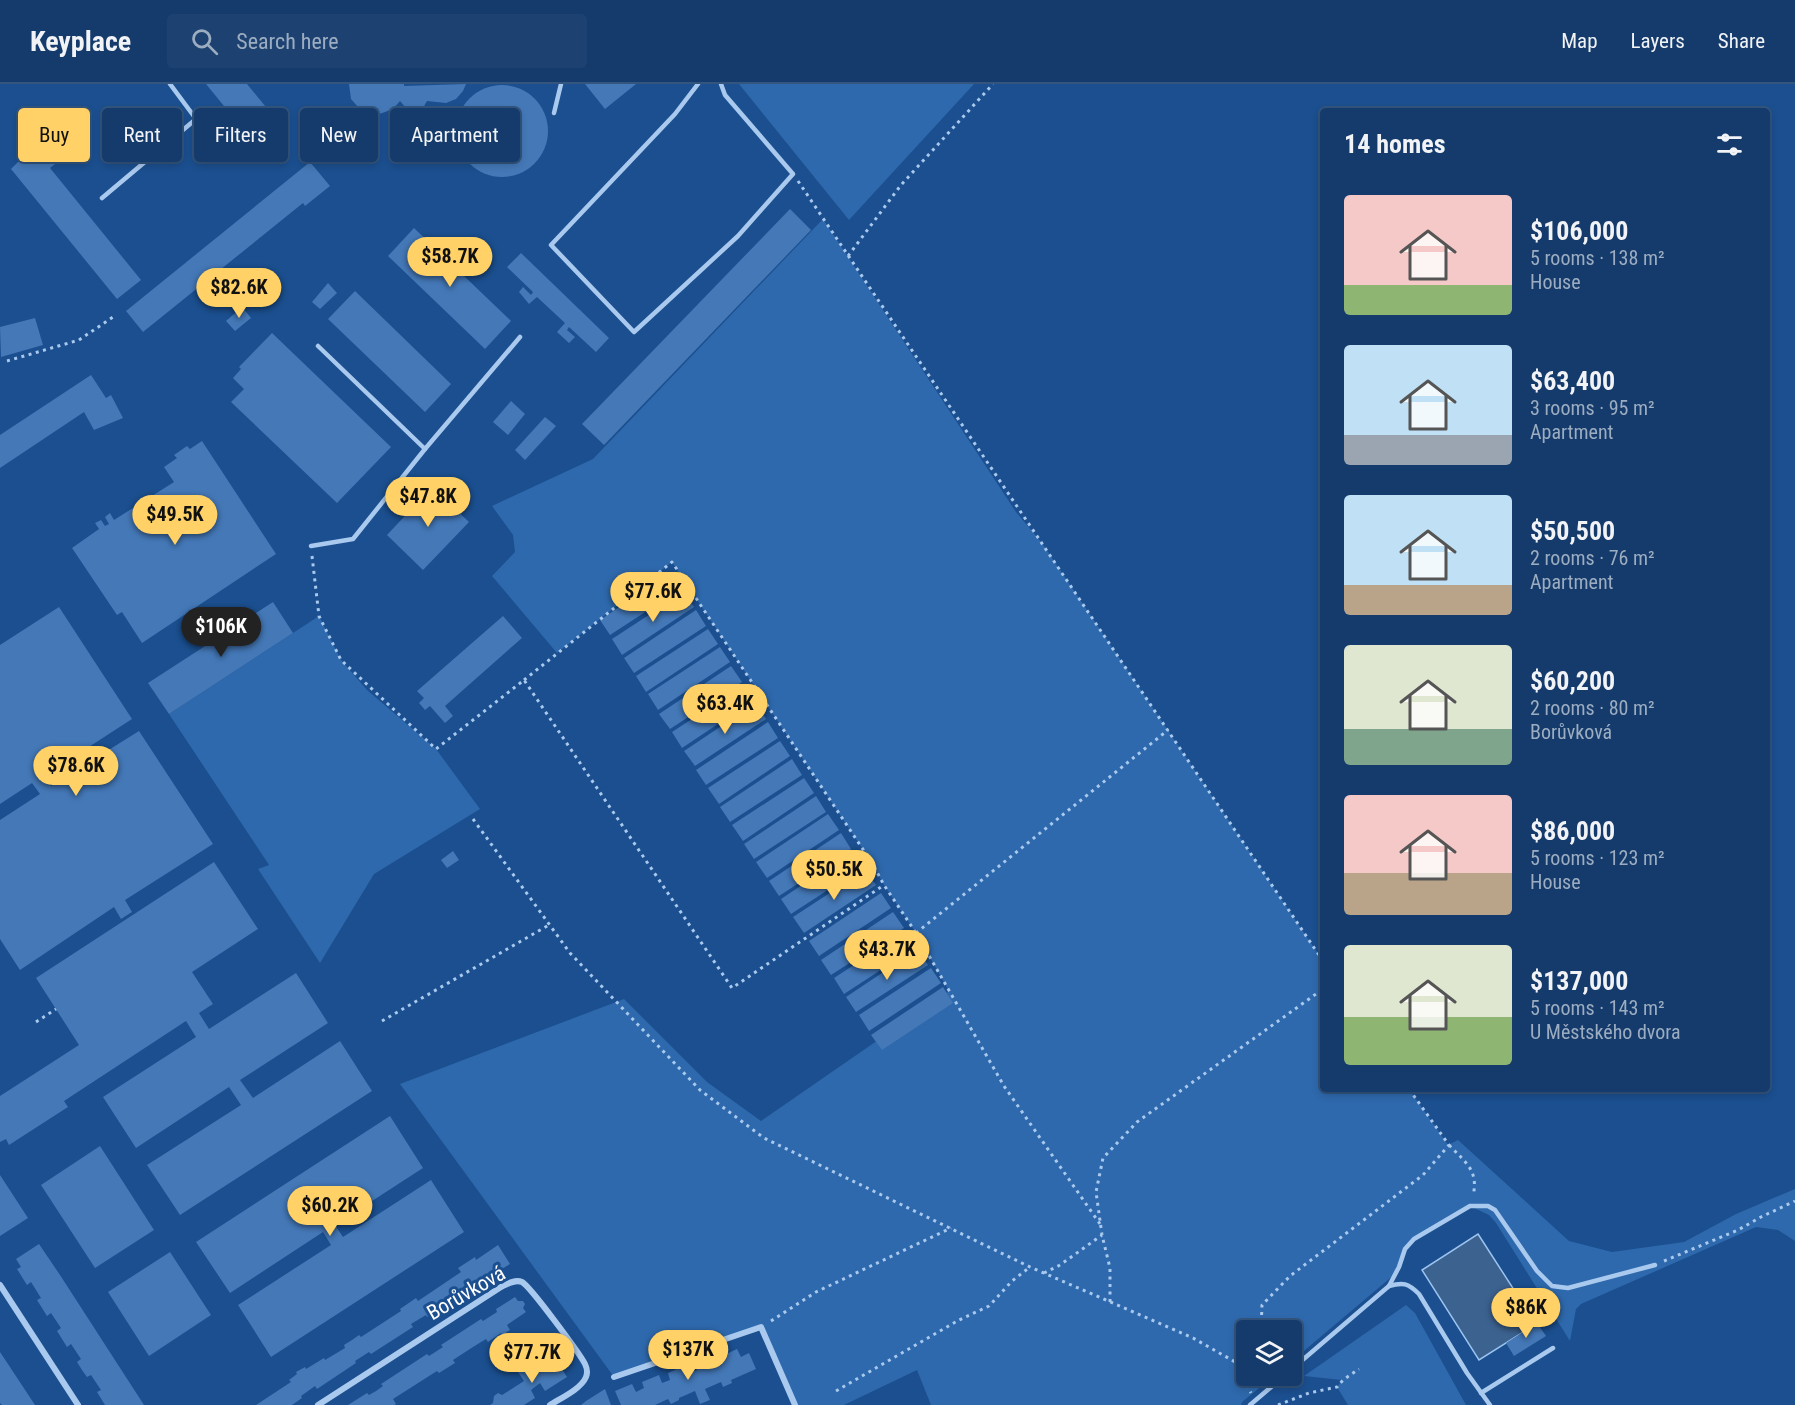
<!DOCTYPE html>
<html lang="en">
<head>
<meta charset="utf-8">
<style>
	body { margin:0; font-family:"Roboto Condensed",sans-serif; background:#1d4271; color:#f1f3f6; height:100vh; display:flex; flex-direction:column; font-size:22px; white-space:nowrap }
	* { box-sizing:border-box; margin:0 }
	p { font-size:20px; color:#9dadc1 }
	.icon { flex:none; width:33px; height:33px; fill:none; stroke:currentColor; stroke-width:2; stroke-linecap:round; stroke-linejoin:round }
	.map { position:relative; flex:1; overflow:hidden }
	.drawer { position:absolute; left:1320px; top:24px; width:450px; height:984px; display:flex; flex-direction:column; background:#143b6b; border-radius:6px; box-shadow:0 3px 9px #0003,0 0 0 2px #33557e }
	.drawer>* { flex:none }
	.banner { position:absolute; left:18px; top:24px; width:570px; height:54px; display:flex; gap:12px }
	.controls { position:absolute; left:1236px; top:1236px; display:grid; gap:12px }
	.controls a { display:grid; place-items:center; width:66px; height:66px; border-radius:6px; background:#143b6b; box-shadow:0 3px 9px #0003,0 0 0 2px #33557e; font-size:30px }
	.price { position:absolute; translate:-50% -51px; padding:0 14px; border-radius:21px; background:#ffd166; color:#111; font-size:20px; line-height:39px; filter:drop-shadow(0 2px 3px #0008) }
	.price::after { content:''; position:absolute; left:50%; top:36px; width:18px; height:14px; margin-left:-9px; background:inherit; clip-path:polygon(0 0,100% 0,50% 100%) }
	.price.selected { background:#222; color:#fff }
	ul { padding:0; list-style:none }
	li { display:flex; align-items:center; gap:18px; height:150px; padding:0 24px }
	li span { display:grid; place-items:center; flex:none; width:168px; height:120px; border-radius:6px; color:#555 }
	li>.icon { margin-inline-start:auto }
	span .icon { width:72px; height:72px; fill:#fffc; stroke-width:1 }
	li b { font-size:26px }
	h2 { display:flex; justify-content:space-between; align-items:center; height:72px; padding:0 24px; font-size:26px }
	.pill { padding:0 21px; border-radius:6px; background:#143b6b; box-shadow:0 3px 9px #0003,0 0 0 2px #33557e; font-size:21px; line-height:54px }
	.pill.selected { background:#ffd166; color:#111 }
	header { display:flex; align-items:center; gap:36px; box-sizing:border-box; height:84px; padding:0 30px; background:#143b6b; border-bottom:2px solid #33557e }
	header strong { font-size:28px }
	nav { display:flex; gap:33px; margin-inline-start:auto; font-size:21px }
	.search { width:420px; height:54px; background:#1d4271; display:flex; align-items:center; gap:15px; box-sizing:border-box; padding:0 21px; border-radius:6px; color:#9dadc1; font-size:22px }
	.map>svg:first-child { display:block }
</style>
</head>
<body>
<header>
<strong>Keyplace</strong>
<div class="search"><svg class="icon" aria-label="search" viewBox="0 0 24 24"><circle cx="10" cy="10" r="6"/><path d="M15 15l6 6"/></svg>Search here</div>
<nav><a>Map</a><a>Layers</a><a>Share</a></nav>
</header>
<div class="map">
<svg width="1795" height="1321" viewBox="0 0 1795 1321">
	<rect width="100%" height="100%" fill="#1b4f8f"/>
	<g fill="#2e69ad">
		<polygon points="739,0 974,0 849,136"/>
		<polygon points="823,135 1016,428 1042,459 1323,877 1323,1005 1409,1005 1448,1061 1458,1056 1569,1157 1612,1168 1684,1158 1736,1130 1795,1105 1795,1157 1778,1146 1756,1143 1581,1220 1576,1225 1570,1257 1496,1139 1489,1131 1470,1122 1414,1155 1405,1165 1395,1190 1292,1277 1292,1246 1246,1246 1246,1292 1274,1292 1242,1318 1241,1321 931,1321 917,1286 844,1321 795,1321 761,1243 614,1293 400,1000 624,915 707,998 761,1037 949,907 916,849 884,801 872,779 672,478 557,569 492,492 515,468 513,451 492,422 593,375"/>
		<polygon points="319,532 341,576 367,606 436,665 480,725 374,790 320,879 258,785 269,781 169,630"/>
		<polygon points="1406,1221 1415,1229 1466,1321 1348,1321 1337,1303 1342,1296 1304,1292"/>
	</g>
	<polygon fill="#3c6290" stroke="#9cc4f0" stroke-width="1.5" points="1478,1150 1536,1240 1479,1276 1422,1186"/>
	<g fill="#4478b7">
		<polygon points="206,0 247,0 289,51 264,71"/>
		<polygon points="349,0 404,0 404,2 466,0 463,7 456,15 446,19 427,17 423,24 433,28 438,33 445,45 445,53 439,69 431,76 420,79 405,77 393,66 389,51 391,41 395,34 407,25 400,17 393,25 385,28 379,30 365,28 358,23 351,15"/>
		<polygon points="585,0 636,0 605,25"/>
		<circle cx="502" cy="47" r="46"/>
		<polygon points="30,58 41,72 45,68 55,80 50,84 141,196 117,215 11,85 28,68 23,63"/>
		<polygon points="310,78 330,102 305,122 303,119 143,248 126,227"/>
		<polygon points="790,125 811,146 604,361 582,340"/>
		<polygon points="414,144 511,237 485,265 388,172"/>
		<polygon points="521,169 609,254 596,268 569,243 567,246 575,253 569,259 557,248 565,239 537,213 529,220 519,208 523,203 531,211 533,208 507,183"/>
		<polygon points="328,199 337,209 320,225 312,218"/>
		<polygon points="355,207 451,300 425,328 328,235"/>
		<polygon points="242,223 251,234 235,247 226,237"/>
		<polygon points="35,234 43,261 1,273 0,243"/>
		<polygon points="272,249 391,363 337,419 231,318 244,305 233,294 241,285 239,283"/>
		<polygon points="91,291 106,314 111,311 123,334 94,346 84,328 0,384 0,351"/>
		<polygon points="511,317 525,330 508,351 493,338"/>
		<polygon points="545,333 556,342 525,376 515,366"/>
		<polygon points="202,357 276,470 142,559 122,528 117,531 72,464 99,445 95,439 101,436 105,442 109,440 105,433 110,429 114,436 174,398 164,383 177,374 174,371 187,362 190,365"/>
		<polygon points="432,403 469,438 423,486 387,451"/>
		<polygon points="672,488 682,504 610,551 600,536"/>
		<polygon points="684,508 694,523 622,571 612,555"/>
		<polygon points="273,518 293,549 169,630 148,599"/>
		<polygon points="59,523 132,635 44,692 51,702 139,647 213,760 125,816 132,828 121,835 114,823 20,886 0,855 0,736 40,710 32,699 0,720 0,561"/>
		<polygon points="696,526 706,542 634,589 624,574"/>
		<polygon points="503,532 522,554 445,622 453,632 445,639 430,622 425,626 419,619 424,614 417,607"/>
		<polygon points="708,545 718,560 646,608 636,592"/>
		<polygon points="720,563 730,578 658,626 648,610"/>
		<polygon points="731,582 742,598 670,645 659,630"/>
		<polygon points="744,601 754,616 682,664 672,648"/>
		<polygon points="756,619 766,635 695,682 684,667"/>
		<polygon points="768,638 778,654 706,701 696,686"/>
		<polygon points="780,657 790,672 719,720 708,704"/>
		<polygon points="792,675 802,691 730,738 720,723"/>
		<polygon points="804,694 814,709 743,757 732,741"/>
		<polygon points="816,712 826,728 754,775 744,760"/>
		<polygon points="828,730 839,746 767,794 756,778"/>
		<polygon points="841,749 851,765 779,812 769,797"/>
		<polygon points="453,767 459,776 447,784 441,776"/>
		<polygon points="853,767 863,783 791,830 781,815"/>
		<polygon points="214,778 258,845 192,888 213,920 199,929 209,945 296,889 328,939 240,996 253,1014 340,957 372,1007 180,1131 147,1081 241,1021 229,1003 136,1064 103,1013 196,953 186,937 64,1017 68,1023 9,1061 6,1055 0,1058 0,1012 79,961 36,894"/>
		<polygon points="865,786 876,801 804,849 793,833"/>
		<polygon points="881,809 891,824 819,872 809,857"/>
		<polygon points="893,828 904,844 831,891 821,876"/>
		<polygon points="906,847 916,863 844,910 834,894"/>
		<polygon points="918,865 928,881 856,928 846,913"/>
		<polygon points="931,884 941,899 869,947 859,931"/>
		<polygon points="943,903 953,919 882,966 871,951"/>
		<polygon points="390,1032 423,1084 335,1141 343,1153 431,1096 464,1148 271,1273 238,1221 331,1161 323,1148 230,1209 196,1158"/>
		<polygon points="100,1062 154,1146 95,1184 41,1101"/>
		<polygon points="0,1091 28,1134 0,1152"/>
		<polygon points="39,1160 60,1191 144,1321 105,1321 97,1308 101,1306 91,1291 87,1293 82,1286 77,1278 81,1275 71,1260 67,1263 57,1247 61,1244 51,1229 47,1232 37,1216 41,1214 31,1198 27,1201 17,1185 21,1183 16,1175"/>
		<polygon points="498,1161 510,1180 487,1194 485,1192 471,1202 473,1204 427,1233 426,1231 411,1240 413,1243 371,1270 369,1268 355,1277 356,1279 317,1305 315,1302 301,1312 302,1314 292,1321 256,1321 291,1298 289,1296 297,1290 296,1288 305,1283 306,1285 324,1274 325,1276 345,1264 344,1261 352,1256 359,1251 361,1253 401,1227 400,1225 416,1214 418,1217 461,1188 458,1184 475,1173 476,1176"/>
		<polygon points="170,1168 211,1231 149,1272 108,1208"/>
		<polygon points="515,1213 518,1217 523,1217 525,1220 523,1224 526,1228 507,1241 510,1246 502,1251 501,1249 488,1258 486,1255 473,1263 453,1276 455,1279 439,1289 437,1287 393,1315 396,1320 394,1321 348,1321 367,1309 369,1311 376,1307 383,1302 381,1300 427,1270 429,1272 443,1263 441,1261 481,1235 483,1237 497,1228 496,1225"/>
		<polygon points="1537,1239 1546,1252 1514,1272 1506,1259"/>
		<polygon points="737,1265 741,1273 749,1269 756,1285 731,1296 732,1299 723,1303 721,1298 705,1305 710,1316 700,1320 695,1307 679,1314 679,1316 671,1320 668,1315 655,1321 621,1321 615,1307 632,1300 636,1308 644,1304 642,1298 659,1291 662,1299 670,1296 668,1289 684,1282 688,1290 697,1286 694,1281 711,1274 715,1282 723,1278 720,1273"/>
		<polygon points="0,1268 6,1277 35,1321 2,1321 0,1319"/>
		<polygon points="549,1275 556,1276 567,1293 545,1307 540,1299 531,1306 535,1314 524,1321 490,1321 493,1319 494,1312 498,1309 502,1311 524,1297 518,1288 529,1281 532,1286"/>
		<polygon points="605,1305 611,1321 581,1321 586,1317"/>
	</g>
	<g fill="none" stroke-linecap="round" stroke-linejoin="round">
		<g stroke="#a9c9ee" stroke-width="3" stroke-dasharray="3 4.5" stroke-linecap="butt">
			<polyline points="798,97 1323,877"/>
			<polyline points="848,172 901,101 993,0"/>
			<polyline points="7,277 79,256 113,233"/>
			<polyline points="312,472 319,532 341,576 436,665 524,596 732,904 884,801"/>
			<polyline points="524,596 672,478 872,779 884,801 916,849 1004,1002 1100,1140"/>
			<polyline points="473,735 570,869 700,1006 764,1054 1030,1183 1193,1254 1237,1279 1251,1309"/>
			<polyline points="916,849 1168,646"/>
			<polyline points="382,937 549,841"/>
			<polyline points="36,938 56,925"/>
			<path d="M1449,1061c16,17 30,25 24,51"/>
			<polyline points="1664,1177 1738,1146 1761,1133 1795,1117"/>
			<polyline points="1044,1189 1060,1181 1102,1151"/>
			<polyline points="1110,1218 1110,1184 1102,1151 1096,1108 1103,1074 1137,1038 1323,905"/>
			<polyline points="771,1237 816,1208 951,1144"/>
			<polyline points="1261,1246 1262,1221 1290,1192 1423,1091 1449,1061 1409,1005"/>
			<polyline points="1256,1303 1257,1292"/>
			<polyline points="836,1307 959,1236 989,1222 1012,1197 1030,1183"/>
			<polyline points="1278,1321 1309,1309 1337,1303 1343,1296 1359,1285"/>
		</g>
		<g stroke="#a9c9ee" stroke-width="4.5">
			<polyline points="698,0 675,30 551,161 634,248 738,152 793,90 725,11 721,0"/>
			<polyline points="554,29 561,0"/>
			<polyline points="102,114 196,35 170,0"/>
			<polyline points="425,365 520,253"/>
			<polyline points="311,462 353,455 425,365 318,262"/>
			<path d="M1389,1202c14,-4 19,-3 30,8l48,79 23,32"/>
			<polyline points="1292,1285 1389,1202 1399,1183 1405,1165 1414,1155 1470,1122 1488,1122 1495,1126 1537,1187 1552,1202 1568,1204 1655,1181"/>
			<polyline points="1481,1309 1553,1264"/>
			<polyline points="1250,1321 1284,1292"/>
		</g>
		<g stroke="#a9c9ee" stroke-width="6">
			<polyline points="0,1201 78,1321"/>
			<polyline points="614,1293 761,1243 795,1321"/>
			<path d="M318,1321l183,-118c6,-3 14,-8 21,-5 8,4 58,72 63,82 2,4 3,8 1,13 -5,12 -25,21 -36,28"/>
		</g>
	</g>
	<g text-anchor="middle" stroke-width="6" stroke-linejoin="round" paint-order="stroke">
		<g font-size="21" fill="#fff" stroke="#1b4f8f">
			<text transform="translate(466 1209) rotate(-30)" y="7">Borůvková</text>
		</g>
	</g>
</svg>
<div class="controls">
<a><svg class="icon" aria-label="layers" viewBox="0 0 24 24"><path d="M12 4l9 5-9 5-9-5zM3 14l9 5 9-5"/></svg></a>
</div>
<b class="price" style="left:450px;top:204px">$58.7K</b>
<b class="price" style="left:239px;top:235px">$82.6K</b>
<b class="price" style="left:428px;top:444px">$47.8K</b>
<b class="price" style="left:175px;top:462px">$49.5K</b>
<b class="price" style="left:653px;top:539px">$77.6K</b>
<b class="price selected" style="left:221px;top:574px">$106K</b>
<b class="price" style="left:725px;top:651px">$63.4K</b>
<b class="price" style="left:76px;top:713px">$78.6K</b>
<b class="price" style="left:834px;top:817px">$50.5K</b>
<b class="price" style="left:887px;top:897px">$43.7K</b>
<b class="price" style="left:330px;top:1153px">$60.2K</b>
<b class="price" style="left:1526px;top:1255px">$86K</b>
<b class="price" style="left:688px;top:1297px">$137K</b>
<b class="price" style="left:532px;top:1300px">$77.7K</b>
<div class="banner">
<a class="pill selected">Buy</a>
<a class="pill">Rent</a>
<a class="pill">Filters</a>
<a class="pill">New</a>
<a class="pill">Apartment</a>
</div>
<section class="drawer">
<h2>14 homes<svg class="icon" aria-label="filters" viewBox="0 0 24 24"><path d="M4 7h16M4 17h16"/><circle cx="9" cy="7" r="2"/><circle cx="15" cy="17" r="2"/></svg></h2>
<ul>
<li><span style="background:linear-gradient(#f6c9c9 75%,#8fb573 0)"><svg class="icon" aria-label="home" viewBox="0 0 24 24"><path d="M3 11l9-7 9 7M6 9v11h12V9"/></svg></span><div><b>$106,000</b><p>5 rooms · 138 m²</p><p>House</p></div></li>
<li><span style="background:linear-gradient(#bfe0f5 75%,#9aa5b1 0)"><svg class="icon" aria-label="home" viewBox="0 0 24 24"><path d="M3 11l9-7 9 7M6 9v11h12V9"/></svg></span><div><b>$63,400</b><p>3 rooms · 95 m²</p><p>Apartment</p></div></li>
<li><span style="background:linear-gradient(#bfe0f5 75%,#b9a48a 0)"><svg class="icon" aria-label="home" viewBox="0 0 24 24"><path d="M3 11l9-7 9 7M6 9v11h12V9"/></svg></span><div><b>$50,500</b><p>2 rooms · 76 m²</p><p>Apartment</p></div></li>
<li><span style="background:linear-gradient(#dfe7d0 70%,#7fa58c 0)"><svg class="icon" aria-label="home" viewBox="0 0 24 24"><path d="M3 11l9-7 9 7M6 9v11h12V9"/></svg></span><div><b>$60,200</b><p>2 rooms · 80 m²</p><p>Borůvková</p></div></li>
<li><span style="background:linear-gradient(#f6c9c9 65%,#b9a48a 0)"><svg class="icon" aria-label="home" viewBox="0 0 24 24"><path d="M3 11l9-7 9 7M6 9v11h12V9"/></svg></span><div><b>$86,000</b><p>5 rooms · 123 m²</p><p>House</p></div></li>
<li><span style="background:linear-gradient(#dfe7d0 60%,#8fb573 0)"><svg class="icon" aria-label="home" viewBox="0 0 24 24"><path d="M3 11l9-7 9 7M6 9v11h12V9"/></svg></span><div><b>$137,000</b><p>5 rooms · 143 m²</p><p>U Městského dvora</p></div></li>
</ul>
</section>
</div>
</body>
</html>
